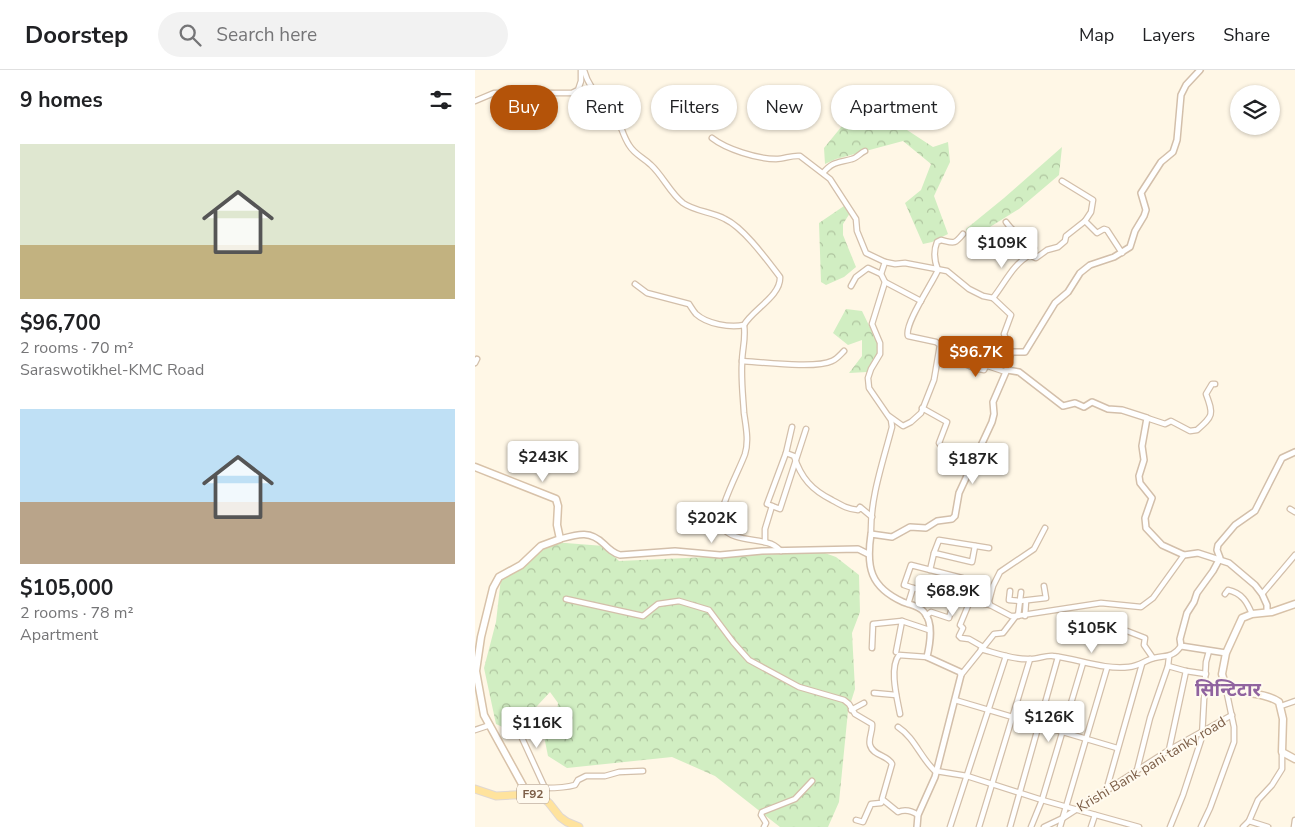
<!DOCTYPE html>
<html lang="en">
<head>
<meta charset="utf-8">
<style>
	body { margin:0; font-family:"Nunito Sans","Noto Sans Devanagari",sans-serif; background:#f2f2f2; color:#202124; height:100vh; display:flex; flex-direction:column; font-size:19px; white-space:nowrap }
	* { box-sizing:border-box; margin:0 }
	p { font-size:16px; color:#757577 }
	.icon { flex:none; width:28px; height:28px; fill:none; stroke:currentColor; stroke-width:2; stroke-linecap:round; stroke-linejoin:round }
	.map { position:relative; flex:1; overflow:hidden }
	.side { display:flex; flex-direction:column; background:#fff; width:475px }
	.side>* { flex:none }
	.banner { position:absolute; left:15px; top:15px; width:475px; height:45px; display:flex; gap:10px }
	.fabs { position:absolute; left:755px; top:15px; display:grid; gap:10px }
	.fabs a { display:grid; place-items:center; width:50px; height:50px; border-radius:50%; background:#fff; box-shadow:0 1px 4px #0004; font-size:25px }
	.price { position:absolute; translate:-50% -42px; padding:0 11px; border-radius:5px; background:#fff; color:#222; font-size:16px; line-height:32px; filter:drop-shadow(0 1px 2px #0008) }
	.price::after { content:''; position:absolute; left:50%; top:30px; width:15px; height:11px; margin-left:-8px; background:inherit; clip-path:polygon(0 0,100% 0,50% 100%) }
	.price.active { background:#b45309; color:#fff }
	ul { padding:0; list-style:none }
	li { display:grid; align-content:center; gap:10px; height:265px; padding:0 20px }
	li span { display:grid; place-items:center; height:155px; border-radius:0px; color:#555 }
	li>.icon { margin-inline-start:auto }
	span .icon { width:90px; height:90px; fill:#fffc; stroke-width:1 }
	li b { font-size:21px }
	h2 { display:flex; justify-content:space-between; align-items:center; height:60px; padding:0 20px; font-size:21px }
	.tag { padding:0 18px; border-radius:22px; background:#fff; box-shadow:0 1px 4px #0004; font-size:18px; line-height:45px }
	.tag.active { background:#b45309; color:#fff }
	header { display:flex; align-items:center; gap:30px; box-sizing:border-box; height:70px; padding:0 25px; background:#fff; border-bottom:1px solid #e0e0e0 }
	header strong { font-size:24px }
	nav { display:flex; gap:28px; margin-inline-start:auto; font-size:18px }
	.search { width:350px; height:45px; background:#f2f2f2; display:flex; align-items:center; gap:12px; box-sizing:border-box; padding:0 18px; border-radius:28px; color:#757577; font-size:19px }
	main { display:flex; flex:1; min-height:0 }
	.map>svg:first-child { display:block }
</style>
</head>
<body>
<header>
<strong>Doorstep</strong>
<div class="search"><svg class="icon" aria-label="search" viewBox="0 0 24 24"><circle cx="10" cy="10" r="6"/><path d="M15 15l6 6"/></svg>Search here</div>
<nav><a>Map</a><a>Layers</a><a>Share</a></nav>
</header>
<main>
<section class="side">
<h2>9 homes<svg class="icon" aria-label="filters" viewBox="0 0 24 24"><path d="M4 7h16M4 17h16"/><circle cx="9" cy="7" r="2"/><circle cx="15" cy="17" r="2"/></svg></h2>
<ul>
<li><span style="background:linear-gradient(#dfe7d0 65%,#c2b280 0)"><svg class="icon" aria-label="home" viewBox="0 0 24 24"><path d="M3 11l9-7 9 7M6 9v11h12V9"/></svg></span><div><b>$96,700</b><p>2 rooms · 70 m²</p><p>Saraswotikhel-KMC Road</p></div></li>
<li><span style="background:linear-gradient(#bfe0f5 60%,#b9a48a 0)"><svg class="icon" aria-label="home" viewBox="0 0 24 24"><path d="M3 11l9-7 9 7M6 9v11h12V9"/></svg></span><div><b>$105,000</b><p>2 rooms · 78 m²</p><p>Apartment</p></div></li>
</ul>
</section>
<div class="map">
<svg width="820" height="757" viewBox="0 0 820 757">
	<defs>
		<pattern id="forest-crowns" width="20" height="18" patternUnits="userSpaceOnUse" patternTransform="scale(1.25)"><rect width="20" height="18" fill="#d1eec2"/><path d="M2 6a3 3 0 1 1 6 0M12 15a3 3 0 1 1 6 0" fill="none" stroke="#afc49f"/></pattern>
	</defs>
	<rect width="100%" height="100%" fill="#fff7e6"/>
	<g fill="url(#forest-crowns)">
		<polygon points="421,30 432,60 458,77 473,72 475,92 459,126 473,164 457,172 448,174 430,133 446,120 456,94 428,71 361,89 350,94 349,78 376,45 394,48"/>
		<polygon points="587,77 584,105 544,139 494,170 491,159 529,128"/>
		<polygon points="369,136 375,143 368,154 368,165 381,197 369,207 351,215 346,212 344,153"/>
		<polygon points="371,239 387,241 403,274 402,284 392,302 374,303 387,286 387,270 373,275 358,263"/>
		<polygon points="78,472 129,476 144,491 347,482 361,487 384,505 385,542 377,563 380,619 373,641 364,732 353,757 305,757 240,706 197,687 92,698 73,686 68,661 82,643 83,633 75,622 38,662 21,654 9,598 21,552 26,508 46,490"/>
	</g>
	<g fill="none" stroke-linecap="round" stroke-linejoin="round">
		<g stroke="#d3bfaa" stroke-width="7">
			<g id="minor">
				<path d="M109,0c5,21 21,30 32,47 5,8 7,19 13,28 6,10 14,12 22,20 12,11 19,28 32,38 11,8 29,9 42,16 19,9 42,41 55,58 1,19 -28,33 -36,48 2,15 -2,24 -2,38 -1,17 1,33 2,50 2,14 5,28 1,41 -5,15 -30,59 -23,73 8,13 33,12 46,16 5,1 9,4 13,8"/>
				<polyline points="0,31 19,23 97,23 103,20 106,11 106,0"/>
				<path d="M237,68c14,11 45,21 64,21 8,0 16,-4 24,-3l30,23 26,40 1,12 9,22 19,9 -4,12 4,8 -13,42 8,19v11l-9,15 -3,9 1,10 22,32 1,7c-9,35 -22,71 -21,107"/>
				<path d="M348,103c10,-12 15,-10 29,-14 5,-1 8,-6 13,-8"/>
				<polyline points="587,111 618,130 616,142 610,151 622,163 629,159 632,160 647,183"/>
				<path d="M531,152c8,12 19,16 28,26l-4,7"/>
				<polyline points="410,192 420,194 430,193 472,201 494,219 508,226 518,228"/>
				<polyline points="410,212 446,231"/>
				<path d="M160,214l12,9 42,11c2,3 5,8 7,10 11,10 34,14 48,11"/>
				<polyline points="376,216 381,207 393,198 406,204"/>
				<polyline points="465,280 476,282"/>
				<path d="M536,282l-7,-18 7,-19 -18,-17c12,-15 20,-34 37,-43l6,3 11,-8 11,-3 7,-6 1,-5 19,-15"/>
				<polyline points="477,288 499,298 509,300 511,296 513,296 531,302"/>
				<path d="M267,291c19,1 74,8 90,0 5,-2 8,-6 12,-10"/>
				<polyline points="0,293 2,289"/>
				<polyline points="447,338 472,352 464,373 469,380 468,384 479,391 482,396 493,402"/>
				<path d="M414,346l14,10 8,-4 10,-9 13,-33 6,-35 -4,-3 -28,-6c-4,-12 24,-52 30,-66 -4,-10 -5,-18 -1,-28l4,-2c13,3 13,5 22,-6"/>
				<path d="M672,348l18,6 6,-3 19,10 7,-1c16,-14 17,-15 9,-36l6,-10h3"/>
				<polyline points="317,357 311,383 292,434 305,439 331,359"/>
				<path d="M311,383l8,3c7,22 18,34 38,44 9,5 15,9 26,10l2,-3 12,10"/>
				<polyline points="815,439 820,442"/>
				<polyline points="570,458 559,479 525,502 518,516 514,531 515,535 536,546 541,546 626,533 666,537 678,528 709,485"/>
				<polyline points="290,472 290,459 297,436"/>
				<polyline points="459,483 464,470 514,478"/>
				<polyline points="455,500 459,483 497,492 500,476"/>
				<polyline points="438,518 429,515 436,495 487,508 482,528"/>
				<polyline points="535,521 534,530 545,531 571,528 569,516"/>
				<path d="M750,524l3,-4c14,3 19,12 24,24"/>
				<polyline points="787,524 820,485"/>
				<path d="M91,529l77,17 15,-12 21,-3 30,9 24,32 16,18 50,27 45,13 5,4 6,10 17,10c1,7 -4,15 -2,21 3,11 18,10 22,19l-10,35 16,13c7,-3 14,-1 20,3"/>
				<polyline points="495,531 485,555 488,558 484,566 486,568 494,569 508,577"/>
				<polyline points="433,534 438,518 515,535"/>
				<polyline points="451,546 456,542 474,548 478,534 462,529"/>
				<polyline points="543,546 546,522"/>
				<polyline points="550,546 551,531"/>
				<polyline points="652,561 670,568 669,575 678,588"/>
				<polyline points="397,578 398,554 427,551 454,560"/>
				<path d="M506,579c15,4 33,11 49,10 8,0 16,-4 23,-3 26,3 50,14 76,11 10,-1 17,-7 25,-9 12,-3 19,0 27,-12"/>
				<polyline points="421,582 427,551"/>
				<polyline points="693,596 711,601 731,604"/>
				<polyline points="486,605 519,564 528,563 541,546"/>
				<polyline points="399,623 421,625"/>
				<polyline points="480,630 642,678"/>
				<polyline points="806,636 820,631"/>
				<polyline points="376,640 389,633"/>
				<polyline points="68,642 57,661 48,666 47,668 70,718"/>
				<path d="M425,644c-3,-16 -11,-46 -1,-59l28,2"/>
				<path d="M423,657c17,11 23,32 38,45"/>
				<polyline points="0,660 15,655"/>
				<polyline points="694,680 711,601"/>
				<polyline points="662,700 675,648 693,596 694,587"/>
				<polyline points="461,701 492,706 567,730 664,757"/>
				<polyline points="634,719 633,714 667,594"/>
				<path d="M65,725l5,-7c10,0 20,0 30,-3l3,-5 8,-4h19l14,-4 24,-1"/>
				<polyline points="381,750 388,752 396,734 406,733 408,730"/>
				<polyline points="774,751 793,757"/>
				<polyline points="289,757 291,753 286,745 287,742 320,729 337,711"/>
				<polyline points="475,757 531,586"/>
				<polyline points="504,757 555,589"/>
				<polyline points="535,757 583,587"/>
				<polyline points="556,757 567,730 608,593"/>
				<polyline points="569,757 588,748 694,680 757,645"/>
				<polyline points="585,757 632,598"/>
				<polyline points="616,757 620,745"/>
				<polyline points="695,757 708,725 727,667 731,592 734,581"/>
				<polyline points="726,757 735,738 759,672 759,657 751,619"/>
				<polyline points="768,757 774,751 783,730 797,715 807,699 807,682"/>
				<polyline points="819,757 820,750"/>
			</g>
		</g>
		<g stroke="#d3bfaa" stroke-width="8">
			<g id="tertiary">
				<polyline points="532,300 544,302 588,336 600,333 609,337 617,332 633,339 647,340 672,348 667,376 669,390 664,406 665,413 677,428 670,448 671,458 687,475 709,485 723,483 754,493 780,515 787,524 792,535 792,542"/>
				<path d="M85,469c18,-5 30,-9 44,5 5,5 9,9 16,11l55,-4 45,4 42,-4 96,-2 10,5"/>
				<polyline points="751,583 706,576 705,569 712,543 719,532 722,523 738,501 745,488 742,480 743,475 760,455 780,441 807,388 820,382"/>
				<path d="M442,757l1,-12 17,-38 26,-102 -1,-3 -33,-15c3,-13 7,-34 -3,-45 -6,-7 -14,-7 -21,-10 -33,-15 -37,-35 -32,-68l21,3 18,-10 16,1 11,-7 15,-2 3,-3 4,-23 33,-71 2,-8 -1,-12 13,-30 5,-20h14l30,-49 13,-11 12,-19 10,-8 24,-8 16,-10 5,-16 9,-15 2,-6 -5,-17 20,-31 12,-10 4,-12 4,-45 5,-10 14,-15"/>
			</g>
		</g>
		<g stroke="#d8c2a9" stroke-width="9">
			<g id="secondary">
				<polyline points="0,397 81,429 83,436 82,455 85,469 66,476 46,495 24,507 18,518 6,567 1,601 9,645 53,725"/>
				<path d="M820,534l-23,8 -20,2 -10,4 -16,35 -4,21 4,15c17,5 38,3 53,13l4,17 -1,33 13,7"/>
			</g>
		</g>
		<g stroke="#e0d8d3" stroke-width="9">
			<polyline id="primary" points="0,719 21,726 58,724 65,725 74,733 85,747 92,752 104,757"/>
		</g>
		<use href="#minor" stroke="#fff" stroke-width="4.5"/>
		<use href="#tertiary" stroke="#fff" stroke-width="5"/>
		<use href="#secondary" stroke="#fff" stroke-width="6"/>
		<use href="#primary" stroke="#ffe39d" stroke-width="7"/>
	</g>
	<g text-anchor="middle" stroke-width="4" stroke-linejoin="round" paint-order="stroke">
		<rect fill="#fffaef" stroke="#a38d79" stroke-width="1" x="42" y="714.5" width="32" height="19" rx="4"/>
		<g font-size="12" font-weight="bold" fill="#7c5e47">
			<text x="58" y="728">F92</text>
		</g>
		<g font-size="14" fill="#7c5e47" stroke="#fffaef">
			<text transform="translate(676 694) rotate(-31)" y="5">Krishi Bank pani tanky road</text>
		</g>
		<g font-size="19" font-weight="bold" fill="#90639f" stroke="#fffaef">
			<text x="753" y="626">सिन्टिटार</text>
		</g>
	</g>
</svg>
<div class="fabs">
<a><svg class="icon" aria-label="layers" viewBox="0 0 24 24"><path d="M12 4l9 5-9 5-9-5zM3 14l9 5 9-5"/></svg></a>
</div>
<b class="price" style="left:527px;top:199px">$109K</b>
<b class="price active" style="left:501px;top:308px">$96.7K</b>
<b class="price" style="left:68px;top:413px">$243K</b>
<b class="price" style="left:498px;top:415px">$187K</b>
<b class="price" style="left:237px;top:474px">$202K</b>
<b class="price" style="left:478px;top:547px">$68.9K</b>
<b class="price" style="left:617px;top:584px">$105K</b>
<b class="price" style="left:574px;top:673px">$126K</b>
<b class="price" style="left:62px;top:679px">$116K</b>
<div class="banner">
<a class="tag active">Buy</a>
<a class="tag">Rent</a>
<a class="tag">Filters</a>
<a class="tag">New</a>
<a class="tag">Apartment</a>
</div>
</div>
</main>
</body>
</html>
